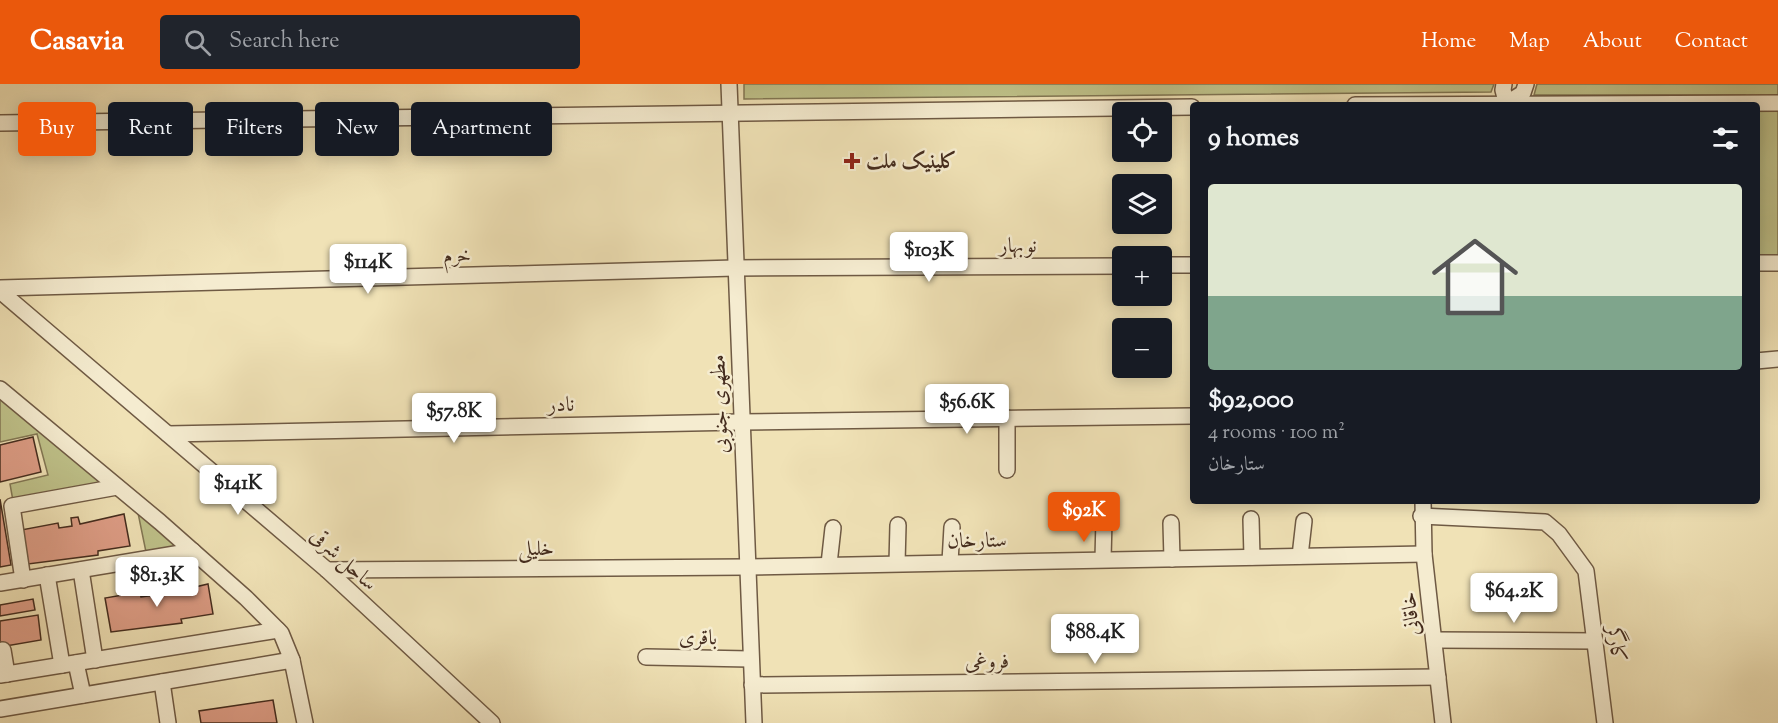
<!DOCTYPE html>
<html lang="en">
<head>
<meta charset="utf-8">
<style>
	body { margin:0; font-family:"Sorts Mill Goudy",Amiri,serif; background:#20242c; color:#f1f3f6; height:100vh; display:flex; flex-direction:column; font-size:22px; white-space:nowrap }
	* { box-sizing:border-box; margin:0 }
	p { font-size:20px; color:#9ea1a6 }
	.icon { flex:none; width:33px; height:33px; fill:none; stroke:currentColor; stroke-width:2; stroke-linecap:round; stroke-linejoin:round }
	.map { position:relative; flex:1; overflow:hidden }
	.drawer { position:absolute; left:1190px; top:18px; width:570px; height:402px; display:flex; flex-direction:column; background:#171b24; border-radius:6px; box-shadow:0 3px 15px #0003 }
	.drawer>* { flex:none }
	.hud { position:absolute; left:18px; top:18px; width:570px; height:54px; display:flex; gap:12px }
	.tools { position:absolute; left:1112px; top:18px; display:grid; gap:12px }
	.tools a { display:grid; place-items:center; width:60px; height:60px; border-radius:6px; background:#171b24; box-shadow:0 3px 15px #0003; font-size:30px }
	.price { position:absolute; translate:-50% -51px; padding:0 14px; border-radius:6px; background:#fff; color:#222; font-size:20px; line-height:39px; filter:drop-shadow(0 2px 3px #0008) }
	.price::after { content:''; position:absolute; left:50%; top:36px; width:18px; height:14px; margin-left:-9px; background:inherit; clip-path:polygon(0 0,100% 0,50% 100%) }
	.price.on { background:#ea580c; color:#fff }
	ul { padding:0; list-style:none }
	li { display:grid; align-content:center; gap:12px; height:318px; padding:0 18px }
	li+li { border-top:2px solid #363941 }
	li span { display:grid; place-items:center; height:186px; border-radius:6px; color:#555 }
	li>.icon { margin-inline-start:auto }
	span .icon { width:108px; height:108px; fill:#fffc; stroke-width:1 }
	li b { font-size:26px }
	h2 { display:flex; justify-content:space-between; align-items:center; height:72px; padding:0 18px; font-size:26px }
	.chip { padding:0 21px; border-radius:6px; background:#171b24; box-shadow:0 3px 15px #0003; font-size:21px; line-height:54px }
	.chip.on { background:#ea580c; color:#fff }
	header { display:flex; align-items:center; gap:36px; box-sizing:border-box; height:84px; padding:0 30px; background:#ea580c; color:#fff }
	header strong { font-size:28px }
	nav { display:flex; gap:33px; margin-inline-start:auto; font-size:21px }
	.search { width:420px; height:54px; background:#20242c; display:flex; align-items:center; gap:15px; box-sizing:border-box; padding:0 21px; border-radius:6px; color:#9ea1a6; font-size:22px }
	.map>svg:first-child { display:block }
</style>
</head>
<body>
<header>
<strong>Casavia</strong>
<div class="search"><svg class="icon" aria-label="search" viewBox="0 0 24 24"><circle cx="10" cy="10" r="6"/><path d="M15 15l6 6"/></svg>Search here</div>
<nav><a>Home</a><a>Map</a><a>About</a><a>Contact</a></nav>
</header>
<div class="map">
<svg width="1778" height="639" viewBox="0 0 1778 639">
	<rect width="100%" height="100%" fill="#f0e2b6"/>
	<filter id="stains"><feTurbulence type="fractalNoise" baseFrequency=".00333" numOctaves="4"/><feColorMatrix values="0 0 0 0 .2 0 0 0 0 .09 0 0 0 0 .02 0 0 0 .5 -.17"/></filter>
	<radialGradient id="worn" r=".72"><stop offset=".6" stop-color="#630" stop-opacity="0"/><stop offset="1" stop-color="#630" stop-opacity=".3"/></radialGradient>
	<g fill="#bfc28a" stroke="#827754" stroke-width="1.5">
		<polygon points="744,0 1494,0 1491,8 744,15"/>
		<polygon points="1537,0 1778,0 1778,175 1757,176 1756,21 1746,21 1745,11 1534,11"/>
		<polygon points="0,313 102,399 13,417 10,400 48,391 37,350 0,358"/>
		<polygon points="138,429 176,462 146,468"/>
	</g>
	<g fill="#de9d86" stroke="#442c1e" stroke-width="1.5">
		<polygon points="33,353 41,388 0,398 0,361"/>
		<polygon points="0,415 11,481 0,483"/>
		<polygon points="124,430 130,462 98,467 98,471 28,480 21,446 58,439 59,444 72,442 71,434 78,433 80,440"/>
		<polygon points="208,500 213,530 181,535 182,539 111,548 105,514 140,508 141,513 155,511 153,502 159,501 161,511"/>
		<polygon points="33,515 35,526 0,532 0,521"/>
		<polygon points="38,531 41,556 0,563 0,537"/>
		<polygon points="273,616 277,639 201,639 199,627"/>
	</g>
	<g fill="none" stroke-linecap="round" stroke-linejoin="round">
		<g stroke="#6f5a44" stroke-width="18">
			<g id="minor">
				<polyline points="729,0 754,639"/>
				<polyline points="1504,0 1503,6 1507,21"/>
				<polyline points="1507,19 1523,9 1526,0"/>
				<polyline points="1355,21 1778,19"/>
				<polyline points="0,39 1192,23"/>
				<polyline points="1756,179 1778,179"/>
				<polyline points="1161,181 1192,181"/>
				<polyline points="0,204 735,184 1122,182"/>
				<polyline points="0,207 327,486 492,639"/>
				<polyline points="1756,277 1778,275"/>
				<polyline points="0,305 160,438 246,514 281,549 292,576 305,639"/>
				<polyline points="168,350 740,338 1192,332"/>
				<polyline points="1007,386 1007,334"/>
				<polyline points="1423,417 1424,470 1443,639"/>
				<polyline points="1421,432 1545,438 1559,450 1586,487 1605,639"/>
				<polyline points="1251,435 1252,473"/>
				<polyline points="1171,439 1172,475"/>
				<polyline points="1300,472 1304,437"/>
				<polyline points="1103,475 1104,435"/>
				<polyline points="950,478 952,443"/>
				<polyline points="897,479 898,441"/>
				<polyline points="829,480 833,444"/>
				<polyline points="81,486 95,576"/>
				<polyline points="327,486 746,483 1424,470"/>
				<polyline points="47,491 62,581"/>
				<polyline points="23,496 12,422 117,403"/>
				<polyline points="0,499 193,467"/>
				<polyline points="1434,556 1595,557"/>
				<polyline points="3,566 7,590"/>
				<polyline points="646,573 750,575"/>
				<polyline points="76,579 83,611"/>
				<polyline points="0,591 278,546"/>
				<polyline points="162,598 168,639"/>
				<polyline points="752,601 1438,593"/>
				<polyline points="0,625 292,576"/>
			</g>
		</g>
		<use href="#minor" stroke="#f5ecd0" stroke-width="15"/>
	</g>
	<path fill="#8f2418" stroke="#f5ecd0" stroke-width="2" d="M849 68h6v6h6v6h-6v6h-6v-6h-6v-6h6z"/>
	<g text-anchor="middle" stroke-width="5" stroke-linejoin="round" paint-order="stroke">
		<g font-size="21" font-weight="bold" fill="#442c1e" stroke="#f5ecd0" text-anchor="start">
			<text x="866" y="84">کلینیک ملت</text>
		</g>
		<g font-size="21" fill="#442c1e" stroke="#f5ecd0">
			<text x="1018" y="168">نوبهار</text>
			<text transform="translate(457 171) rotate(-2)" y="7">خرم</text>
			<text transform="translate(561 320) rotate(-1)" y="7">نادر</text>
			<text transform="translate(719 320) rotate(-92)" y="7">مطهری جنوبی</text>
			<text transform="translate(977 456) rotate(-1)" y="7">ستارخان</text>
			<text x="536" y="471">خلیلی</text>
			<text transform="translate(344 475) rotate(42)" y="7">ساحل شرقی</text>
			<text transform="translate(1410 530) rotate(-97)" y="7">خاقانی</text>
			<text transform="translate(698 553) rotate(1)" y="7">باقری</text>
			<text transform="translate(1617 560) rotate(83)" y="7">کارگر</text>
			<text transform="translate(987 577) rotate(-1)" y="7">فروغی</text>
		</g>
	</g>
	<rect width="100%" height="100%" filter="url(#stains)"/>
	<rect width="100%" height="100%" fill="url(#worn)"/>
</svg>
<div class="tools">
<a><svg class="icon" aria-label="locate" viewBox="0 0 24 24"><circle cx="12" cy="12" r="6"/><path d="M12 2v4M12 18v4M2 12h4M18 12h4"/></svg></a>
<a><svg class="icon" aria-label="layers" viewBox="0 0 24 24"><path d="M12 4l9 5-9 5-9-5zM3 14l9 5 9-5"/></svg></a>
<a>+</a>
<a>−</a>
</div>
<b class="price" style="left:929px;top:199px">$103K</b>
<b class="price" style="left:368px;top:211px">$114K</b>
<b class="price" style="left:967px;top:351px">$56.6K</b>
<b class="price" style="left:454px;top:360px">$57.8K</b>
<b class="price" style="left:238px;top:432px">$141K</b>
<b class="price on" style="left:1084px;top:459px">$92K</b>
<b class="price" style="left:157px;top:524px">$81.3K</b>
<b class="price" style="left:1514px;top:540px">$64.2K</b>
<b class="price" style="left:1095px;top:581px">$88.4K</b>
<div class="hud">
<a class="chip on">Buy</a>
<a class="chip">Rent</a>
<a class="chip">Filters</a>
<a class="chip">New</a>
<a class="chip">Apartment</a>
</div>
<section class="drawer">
<h2>9 homes<svg class="icon" aria-label="filters" viewBox="0 0 24 24"><path d="M4 7h16M4 17h16"/><circle cx="9" cy="7" r="2"/><circle cx="15" cy="17" r="2"/></svg></h2>
<ul>
<li><span style="background:linear-gradient(#dfe7d0 60%,#7fa58c 0)"><svg class="icon" aria-label="home" viewBox="0 0 24 24"><path d="M3 11l9-7 9 7M6 9v11h12V9"/></svg></span><div><b>$92,000</b><p>4 rooms · 100 m²</p><p>ستارخان</p></div></li>
</ul>
</section>
</div>
</body>
</html>
